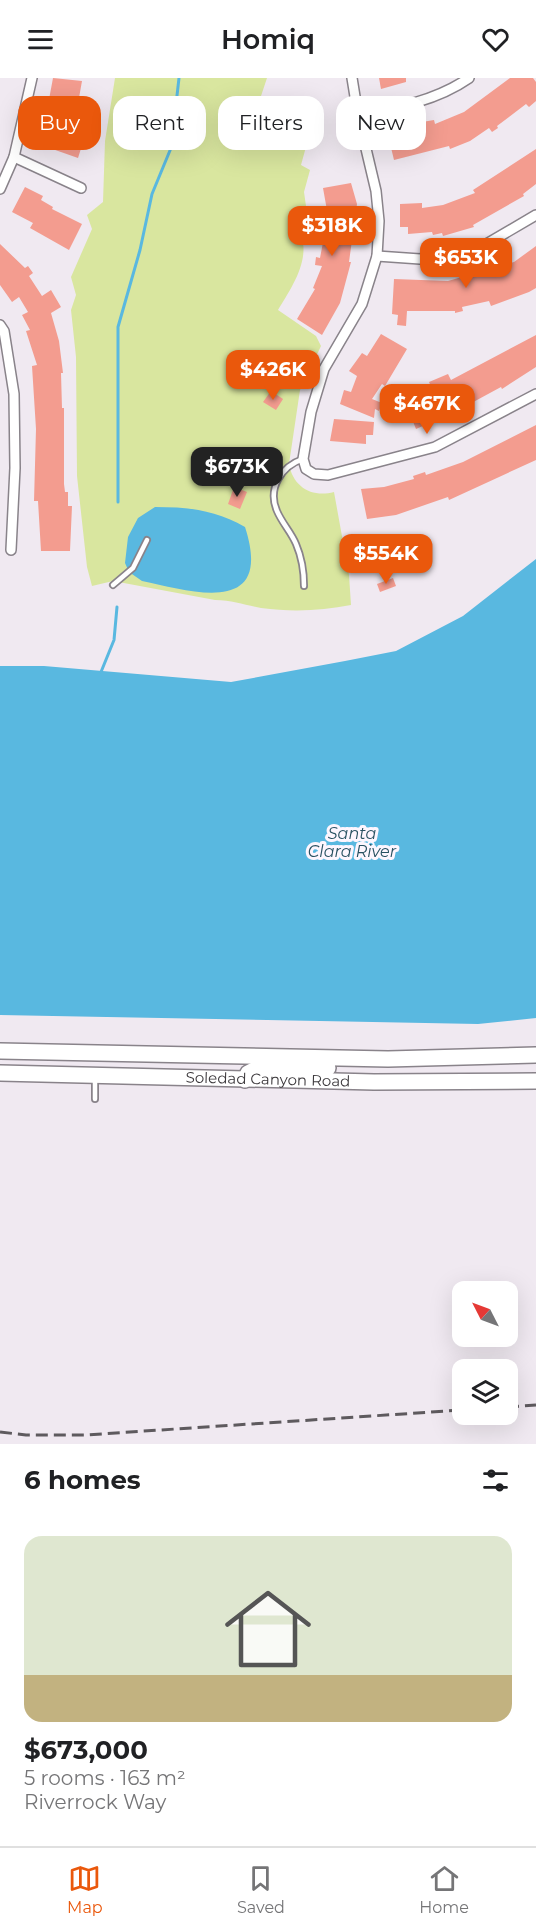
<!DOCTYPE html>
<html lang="en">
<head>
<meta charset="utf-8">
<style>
	body { margin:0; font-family:Montserrat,sans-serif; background:#f6f6f6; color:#202124; height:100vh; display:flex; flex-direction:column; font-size:22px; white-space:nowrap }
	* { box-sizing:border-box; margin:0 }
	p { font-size:20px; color:#757577 }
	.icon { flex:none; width:33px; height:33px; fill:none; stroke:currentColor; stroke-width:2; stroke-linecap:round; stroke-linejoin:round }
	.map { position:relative; height:1366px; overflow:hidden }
	.details { display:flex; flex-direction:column; background:#fff; flex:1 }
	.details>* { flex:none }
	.top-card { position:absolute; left:18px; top:18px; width:501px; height:54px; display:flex; gap:12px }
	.needle { width:39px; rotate:312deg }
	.fabs { position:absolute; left:452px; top:1203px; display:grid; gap:12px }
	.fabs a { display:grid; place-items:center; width:66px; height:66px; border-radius:12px; background:#fff; box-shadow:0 6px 24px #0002; font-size:30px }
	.price { position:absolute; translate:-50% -51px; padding:0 14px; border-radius:12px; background:#ea580c; color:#fff; font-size:20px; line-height:39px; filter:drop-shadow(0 2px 3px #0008) }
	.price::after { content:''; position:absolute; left:50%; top:36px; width:18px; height:14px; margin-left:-9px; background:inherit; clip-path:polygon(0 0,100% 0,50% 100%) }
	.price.current { background:#222; color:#fff }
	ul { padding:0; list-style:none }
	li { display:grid; align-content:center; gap:12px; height:318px; padding:0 24px }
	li+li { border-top:2px solid #e0e0e0 }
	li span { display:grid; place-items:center; height:186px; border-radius:18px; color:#555 }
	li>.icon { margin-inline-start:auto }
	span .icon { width:108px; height:108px; fill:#fffc; stroke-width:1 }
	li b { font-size:26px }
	h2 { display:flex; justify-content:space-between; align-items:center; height:72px; padding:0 24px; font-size:26px }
	.pill { padding:0 21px; border-radius:18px; background:#fff; box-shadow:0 6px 24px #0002; font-size:21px; line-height:54px }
	.pill.current { background:#ea580c; color:#fff }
	header { display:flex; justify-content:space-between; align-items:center; height:78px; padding:0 24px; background:#fff; font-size:27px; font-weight:600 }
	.menu { display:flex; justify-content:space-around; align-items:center; height:84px; border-top:2px solid #e0e0e0; background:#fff; font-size:16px; color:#757577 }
	.menu a { display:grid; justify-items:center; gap:3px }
	.menu .current { color:#ea580c }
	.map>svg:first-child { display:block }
</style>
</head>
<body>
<header><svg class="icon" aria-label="menu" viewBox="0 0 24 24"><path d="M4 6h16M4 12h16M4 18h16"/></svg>Homiq<svg class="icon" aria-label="heart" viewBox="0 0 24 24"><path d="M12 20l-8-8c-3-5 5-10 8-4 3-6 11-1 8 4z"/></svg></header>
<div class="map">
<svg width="536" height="1366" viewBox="0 0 536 1366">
	<rect width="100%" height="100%" fill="#f0e9f1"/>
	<path fill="#d9e69f" d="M115,0h152l-6,18 33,20 15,20 -8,29 9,5 -6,22 3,21 -10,8c-2,8 3,10 5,17 7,25 -12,52 -24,72l38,26 5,10 -21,44 -11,74c4,23 23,34 45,28l15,83 2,30c-30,6 -60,7 -90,3 -17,-3 -28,-8 -46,-8l-102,-19 -21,5 -5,-19 -10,-91 -1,-119 -5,-47 5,-15 -5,-18 21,-48 -5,-14 16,-13 2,-61z"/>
	<g fill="#59b8e0">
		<path d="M155,429c33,0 61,3 90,20 29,90 -52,65 -103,54l-13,-9 -4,-9 3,-26 10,-19z"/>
		<polygon points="536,481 536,940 478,946 0,937 0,588 44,588 231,604 345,583 396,573 463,538"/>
	</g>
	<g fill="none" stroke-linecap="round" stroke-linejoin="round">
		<g stroke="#59b8e0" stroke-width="3">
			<polyline points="118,424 118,249 140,172 152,116 171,70 179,0"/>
			<polyline points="101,594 114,562 117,529"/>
		</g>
	</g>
	<g fill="#f39c8f">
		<polygon points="53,0 82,3 77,31 84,33 77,59 84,61 78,80 41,67 49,44 45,43"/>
		<polygon points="379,0 406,0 406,4 381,11"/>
		<polygon points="510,0 533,0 536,4 536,23 529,29 526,26 497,48 498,50 492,54 489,50 470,63 450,71 449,68 394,82 387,53 422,47 422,44 434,42 435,46 464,34"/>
		<polygon points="536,71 536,106 523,116 524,118 473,147 474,149 443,158 442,155 433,157 432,154 408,156 408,149 400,149 400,126 422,125 422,130 443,127 475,115 473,112"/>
		<polygon points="351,105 357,126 349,184 351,184 340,225 322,257 297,241 315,211 313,210 322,188 315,187 316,179 320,180 324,159 320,159 320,138 328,138 323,110"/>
		<polygon points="25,109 43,118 41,122 53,129 52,131 82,146 69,172 30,150 33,145 12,134"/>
		<polygon points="0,166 25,190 28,188 33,195 29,198 42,218 51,212 61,229 51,235 59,263 63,295 61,295 62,330 64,330 64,406 65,414 68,414 68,428 72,428 70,473 41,473 38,423 34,423 36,351 32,288 37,287 26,253 30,252 22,237 28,234 19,219 12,224 0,207"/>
		<polygon points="536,168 536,210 529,214 491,228 489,223 462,229 463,233 455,235 455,233 407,233 406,248 397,247 398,237 392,236 394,201 448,203 514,184"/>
		<polygon points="381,256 407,271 385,308 382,306 372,321 382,325 379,333 375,331 374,340 340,326 344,312 351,314 357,298 349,293 362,275 367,278"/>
		<polygon points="536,257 536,289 502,311 501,309 453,335 436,339 412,325 410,320 432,311 429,304 448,296 451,302"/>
		<polygon points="271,313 283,321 276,332 263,324"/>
		<polygon points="410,336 432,344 416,351"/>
		<polygon points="334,341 374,344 373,357 366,357 366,366 330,363"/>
		<polygon points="536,347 536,382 449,422 448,419 396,437 367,441 361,411 384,409 414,401 413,398 425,394 426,397 463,384"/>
		<polygon points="234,409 247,414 240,431 228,426"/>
		<polygon points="393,500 396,508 380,514 377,506"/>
	</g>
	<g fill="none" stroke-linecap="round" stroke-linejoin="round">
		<g stroke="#89838a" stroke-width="8">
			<g id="lane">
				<path d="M303,381c-21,7 -36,29 -26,52 5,12 14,21 19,33 6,14 8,27 8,42"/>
				<polyline points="113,507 133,490 147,462"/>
				<polyline points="95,1021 95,1000"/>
			</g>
		</g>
		<g stroke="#89838a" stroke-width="12">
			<g id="street">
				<polyline points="352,0 358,37 376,113 379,143 377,178 362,226 324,291 311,334 303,381 306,391 314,396 328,397 435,369 536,316"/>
				<path d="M358,37c38,-7 78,-14 111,-37"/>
				<polyline points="14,79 81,110"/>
				<polyline points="0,111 14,79 32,0"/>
				<polyline points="377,178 420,181 478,171 536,137"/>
				<polyline points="0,247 4,253 14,316 15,390 11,472"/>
			</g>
		</g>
		<g stroke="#89838a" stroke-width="18">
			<g id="primary">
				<polyline points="0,973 388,981 536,977"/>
				<path id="s1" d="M0,995l374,9 162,-1"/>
				<polyline points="245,1002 248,995 260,989 328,990"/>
			</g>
		</g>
		<use href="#lane" stroke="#fff" stroke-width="4.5"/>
		<use href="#street" stroke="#fff" stroke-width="9"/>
		<use href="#primary" stroke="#fff" stroke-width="15"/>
		<g stroke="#5e5a5e" stroke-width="3" stroke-dasharray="12 6" stroke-linecap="butt">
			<polyline points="507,1329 536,1327"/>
			<polyline points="0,1354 26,1357 85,1357 462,1332"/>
		</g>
	</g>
	<g text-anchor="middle" stroke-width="6" stroke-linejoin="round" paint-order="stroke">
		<g font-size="15" fill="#3b383b" stroke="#fdf6fe">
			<text dy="5" stroke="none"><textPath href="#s1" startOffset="268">Soledad Canyon Road</textPath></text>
		</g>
		<g font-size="16" font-style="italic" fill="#275061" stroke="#fdf6fe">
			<text x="352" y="761">Santa<tspan x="352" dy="18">Clara River</tspan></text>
		</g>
	</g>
</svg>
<div class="fabs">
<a><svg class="needle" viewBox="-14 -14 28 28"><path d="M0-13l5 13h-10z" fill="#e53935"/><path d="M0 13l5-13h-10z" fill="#757577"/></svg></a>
<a><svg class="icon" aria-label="layers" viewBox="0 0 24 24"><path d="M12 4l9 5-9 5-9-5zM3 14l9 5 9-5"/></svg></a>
</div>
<b class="price" style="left:332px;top:179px">$318K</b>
<b class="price" style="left:466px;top:211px">$653K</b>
<b class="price" style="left:273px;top:323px">$426K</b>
<b class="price" style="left:427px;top:357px">$467K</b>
<b class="price current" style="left:237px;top:420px">$673K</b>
<b class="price" style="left:386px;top:507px">$554K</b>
<div class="top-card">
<a class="pill current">Buy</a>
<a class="pill">Rent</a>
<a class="pill">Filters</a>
<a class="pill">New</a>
</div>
</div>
<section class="details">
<h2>6 homes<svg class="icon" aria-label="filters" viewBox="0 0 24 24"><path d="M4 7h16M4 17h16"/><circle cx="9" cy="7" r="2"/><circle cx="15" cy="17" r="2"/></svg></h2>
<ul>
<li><span style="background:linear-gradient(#dfe7d0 75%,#c2b280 0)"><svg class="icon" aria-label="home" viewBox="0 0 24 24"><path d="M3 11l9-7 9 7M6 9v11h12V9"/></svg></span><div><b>$673,000</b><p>5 rooms · 163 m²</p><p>Riverrock Way</p></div></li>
</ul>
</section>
<nav class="menu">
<a class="current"><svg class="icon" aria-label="map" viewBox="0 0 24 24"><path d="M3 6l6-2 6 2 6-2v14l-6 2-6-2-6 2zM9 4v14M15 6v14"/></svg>Map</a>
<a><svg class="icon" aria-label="saved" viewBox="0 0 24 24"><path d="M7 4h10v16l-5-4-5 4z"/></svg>Saved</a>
<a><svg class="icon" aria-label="home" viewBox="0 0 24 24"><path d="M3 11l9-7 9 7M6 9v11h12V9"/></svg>Home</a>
</nav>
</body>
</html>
